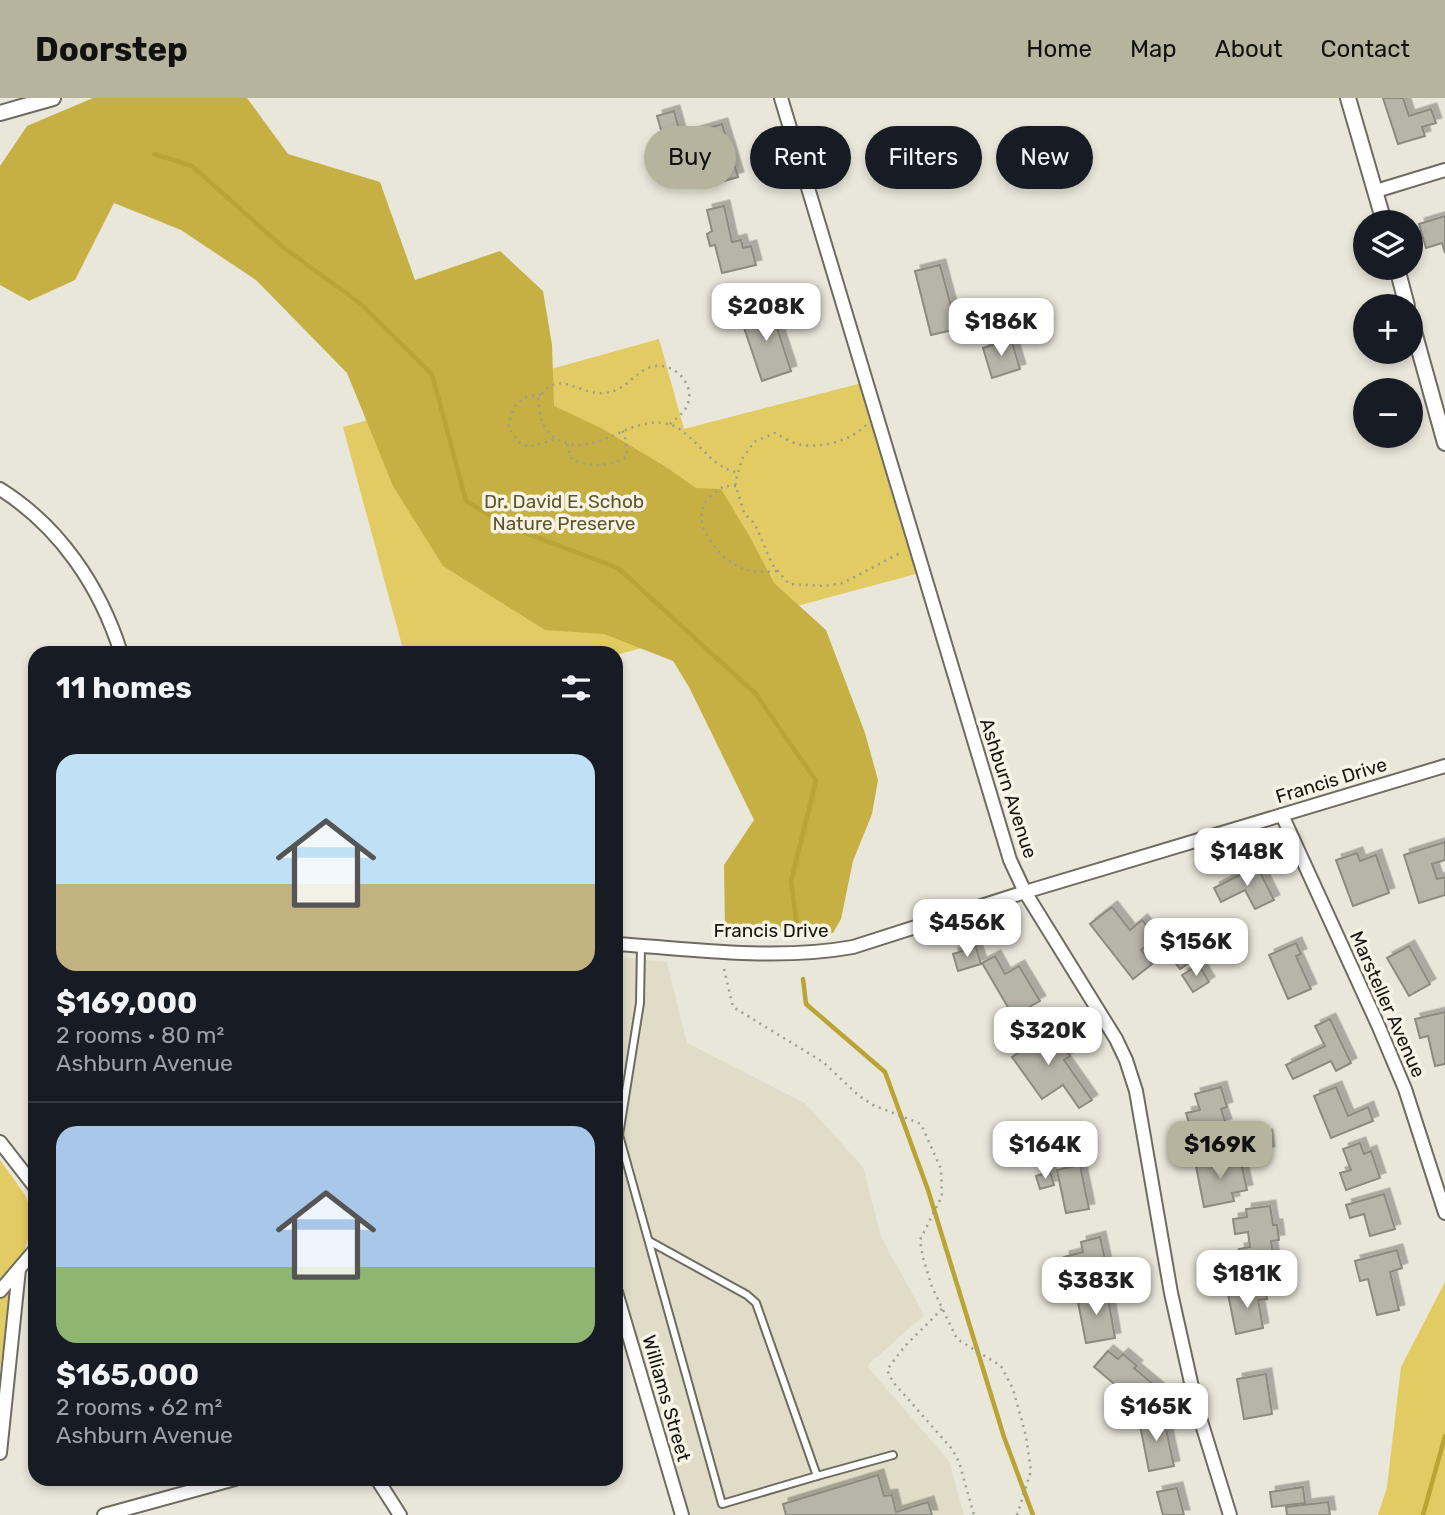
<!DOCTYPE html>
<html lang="en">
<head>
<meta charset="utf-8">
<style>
	body { margin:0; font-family:Rubik,sans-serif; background:#242831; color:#f1f3f6; height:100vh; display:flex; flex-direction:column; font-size:26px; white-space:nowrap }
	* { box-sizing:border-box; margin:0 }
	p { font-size:23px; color:#9ea1a6 }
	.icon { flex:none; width:38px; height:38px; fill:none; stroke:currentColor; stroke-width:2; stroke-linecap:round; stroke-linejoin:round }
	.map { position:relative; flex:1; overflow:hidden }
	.sheet { position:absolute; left:28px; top:548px; width:595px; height:840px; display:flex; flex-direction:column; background:#171b24; border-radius:21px; box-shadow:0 4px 10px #0003 }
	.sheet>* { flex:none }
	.guide { position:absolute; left:644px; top:28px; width:665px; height:63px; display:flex; gap:14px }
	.tools { position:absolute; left:1353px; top:112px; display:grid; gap:14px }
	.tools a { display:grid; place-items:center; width:70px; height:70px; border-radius:50%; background:#171b24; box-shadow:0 4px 10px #0003; font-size:35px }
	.price { position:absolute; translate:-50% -60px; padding:0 16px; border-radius:14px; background:#fff; color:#222; font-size:23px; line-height:46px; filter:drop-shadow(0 2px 4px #0008) }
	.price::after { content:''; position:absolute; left:50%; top:42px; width:21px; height:16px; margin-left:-10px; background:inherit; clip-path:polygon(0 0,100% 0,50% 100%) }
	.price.selected { background:#b7b49e; color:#111 }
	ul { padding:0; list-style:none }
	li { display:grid; align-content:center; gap:14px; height:371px; padding:0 28px }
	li+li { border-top:2px solid #363941 }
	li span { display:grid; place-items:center; height:217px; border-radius:21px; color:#555 }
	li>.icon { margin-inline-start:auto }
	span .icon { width:126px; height:126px; fill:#fffc; stroke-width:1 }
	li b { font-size:30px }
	h2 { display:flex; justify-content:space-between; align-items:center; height:84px; padding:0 28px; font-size:30px }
	.chip { padding:0 24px; border-radius:32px; background:#171b24; box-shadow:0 4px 10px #0003; font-size:24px; line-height:63px }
	.chip.selected { background:#b7b49e; color:#111 }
	header { display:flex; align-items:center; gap:42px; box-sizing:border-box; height:98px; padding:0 35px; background:#b7b49e; color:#111 }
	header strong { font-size:33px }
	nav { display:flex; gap:38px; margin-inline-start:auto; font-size:24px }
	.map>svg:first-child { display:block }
</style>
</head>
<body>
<header>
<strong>Doorstep</strong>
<nav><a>Home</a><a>Map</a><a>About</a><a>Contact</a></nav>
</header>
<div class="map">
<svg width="1445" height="1417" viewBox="0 0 1445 1417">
	<defs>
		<filter id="shadow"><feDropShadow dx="5.5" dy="-5.5" stdDeviation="0" flood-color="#0004"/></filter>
	</defs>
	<rect width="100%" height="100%" fill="#e9e7da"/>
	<polygon fill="#e0dcc7" points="616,859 667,864 687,945 805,1005 863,1069 881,1139 924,1217 867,1268 949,1363 964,1417 682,1417 616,1194"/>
	<g fill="#e1cb62">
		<polygon points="659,241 684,331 866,284 923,474 616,557 616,555 404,555 343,329"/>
		<polygon points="0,1062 25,1097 35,1121 9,1199 0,1273"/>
		<polygon points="1445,1184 1445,1417 1378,1417 1387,1389 1401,1269"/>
	</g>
	<polygon fill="#c6b044" points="93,0 247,0 288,56 380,84 415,182 500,153 543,193 552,247 554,308 601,330 666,369 696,390 721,391 750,439 774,485 826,532 865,635 878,682 872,716 853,763 841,821 833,835 725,831 724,767 754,722 689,589 673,563 604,536 545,532 443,468 393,388 347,275 256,182 181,132 114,105 75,182 29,203 0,187 0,68 27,28"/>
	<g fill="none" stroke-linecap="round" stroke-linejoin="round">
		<g stroke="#baa436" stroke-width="4.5">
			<polyline points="154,56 192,68 284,150 361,206 432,276 466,403 507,428 618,470 756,596 816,683 791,783 797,828"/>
			<polyline points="803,881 806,906 885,974 928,1092 1004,1339 1033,1417"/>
			<polyline points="1423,1417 1445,1338"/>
		</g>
	</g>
	<g fill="#b7b5a8" stroke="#8d8a7e" stroke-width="2" filter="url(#shadow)">
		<polygon points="1383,0 1403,0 1409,18 1431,11 1436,25 1422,29 1425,38 1398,46"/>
		<polygon points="674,13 681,38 722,26 738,79 700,90 691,60 671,66 657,18"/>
		<polygon points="724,108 732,144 741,142 743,150 751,148 756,167 722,175 715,147 710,148 707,136 712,133 707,112"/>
		<polygon points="1445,118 1445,155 1442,145 1426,150 1419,126"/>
		<polygon points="940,167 952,212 956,211 961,230 931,237 915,173"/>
		<polygon points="770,208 791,273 762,283 740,218"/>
		<polygon points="1011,241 1020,271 992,280 983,250"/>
		<polygon points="1445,744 1445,762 1432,766 1437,781 1445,779 1445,797 1419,805 1404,757"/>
		<polygon points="1357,755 1360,763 1376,757 1389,795 1353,808 1336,762"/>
		<polygon points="1257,768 1274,802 1255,811 1245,792 1221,804 1214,790"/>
		<polygon points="1112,809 1130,832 1142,822 1156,840 1141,852 1152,866 1133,881 1090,826"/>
		<polygon points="1187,840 1199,858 1180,871 1167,853"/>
		<polygon points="1296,845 1301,856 1296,858 1311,891 1288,901 1269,857"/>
		<polygon points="1409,848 1430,886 1409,898 1387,860"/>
		<polygon points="976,849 981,866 958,873 953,856"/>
		<polygon points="995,858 1005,876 1019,868 1040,903 1013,918 982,865"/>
		<polygon points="1199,867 1209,884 1193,894 1182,877"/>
		<polygon points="1445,914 1445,966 1435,968 1428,938 1420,940 1415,921"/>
		<polygon points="1330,921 1351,965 1336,973 1331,963 1293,981 1286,967 1325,948 1315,928"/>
		<polygon points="1028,930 1038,944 1053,934 1070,958 1064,962 1092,1002 1079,1010 1063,987 1042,1001 1012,959 1023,952 1015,940"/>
		<polygon points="1221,989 1227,1009 1221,1011 1226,1026 1192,1035 1186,1015 1200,1012 1195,996"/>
		<polygon points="1336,989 1348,1018 1368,1009 1373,1023 1331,1040 1314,998"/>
		<polygon points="1267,1037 1269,1054 1253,1057 1251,1040"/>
		<polygon points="1360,1045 1364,1056 1371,1053 1380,1080 1346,1092 1340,1075 1351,1072 1343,1051"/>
		<polygon points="1212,1059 1214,1066 1240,1060 1247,1092 1232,1095 1234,1103 1204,1109 1195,1063"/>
		<polygon points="1080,1067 1089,1111 1066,1115 1057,1072"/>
		<polygon points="1050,1074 1054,1087 1040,1091 1036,1078"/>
		<polygon points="1384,1096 1395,1131 1370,1138 1364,1116 1350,1120 1346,1107"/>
		<polygon points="1270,1108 1273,1127 1277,1127 1279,1142 1271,1143 1274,1162 1241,1166 1239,1151 1250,1149 1248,1134 1235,1136 1233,1121 1247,1119 1246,1111"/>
		<polygon points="1100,1139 1108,1175 1069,1183 1064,1159 1083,1154 1081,1144"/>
		<polygon points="1397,1152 1402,1170 1390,1174 1399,1212 1377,1217 1368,1181 1360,1183 1355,1163"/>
		<polygon points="1265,1189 1267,1201 1258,1202 1263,1230 1236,1236 1228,1196"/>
		<polygon points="1107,1194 1115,1240 1086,1245 1077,1199"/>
		<polygon points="1108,1253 1118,1261 1123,1256 1137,1268 1134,1270 1159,1291 1143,1310 1094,1269"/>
		<polygon points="1266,1276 1272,1316 1244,1321 1237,1281"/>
		<polygon points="1163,1317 1174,1368 1149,1373 1139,1322"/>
		<polygon points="878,1377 884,1398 892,1397 896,1414 928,1404 932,1417 786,1417 783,1406"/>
		<polygon points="1303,1389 1305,1405 1272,1409 1270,1394"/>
		<polygon points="1177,1390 1184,1417 1163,1417 1157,1394"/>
		<polygon points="1328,1404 1330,1417 1287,1417 1286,1409"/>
	</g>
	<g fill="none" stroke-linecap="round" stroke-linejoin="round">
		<g stroke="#6e6c61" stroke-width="10">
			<g id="service">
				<polyline points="641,848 640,905 619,1037 722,1406 817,1378 756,1205 747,1197 649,1143"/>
				<polyline points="817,1378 893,1357"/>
			</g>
		</g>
		<g stroke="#6e6c61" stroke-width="16">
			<g id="minor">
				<polyline points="781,0 1010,762 1025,794 1116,941 1126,962 1136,993 1171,1195 1196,1307 1230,1417"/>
				<polyline points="1376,93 1445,72"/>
				<path d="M0,391c59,37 100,97 121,164"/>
				<polyline points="1282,717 1378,927 1405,991 1445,1115"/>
				<path d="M616,846c78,5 159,17 237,3l172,-55 420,-126"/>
				<polyline points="0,1044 35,1089"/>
				<polyline points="0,1193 35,1152"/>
				<polyline points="616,1194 682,1417"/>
				<polyline points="0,1355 19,1171"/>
				<polyline points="377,1381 400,1417"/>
				<polyline points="104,1417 235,1381"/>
			</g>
		</g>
		<g stroke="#6e6c61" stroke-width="18">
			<g id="tertiary">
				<polyline points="1348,0 1384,124"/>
				<polyline points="0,15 53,0"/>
				<polyline points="1397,170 1407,208"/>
				<polyline points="1410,219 1445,345"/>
			</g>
		</g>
		<g stroke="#9e9d92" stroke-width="2.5" stroke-dasharray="2 5" stroke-linecap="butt">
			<path d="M541,297c-24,0 -28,11 -33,32l11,15 10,5 27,-8"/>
			<path d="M670,326c9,-8 17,-13 19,-25 3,-22 -23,-41 -43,-30 -15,8 -22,22 -41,24 -28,3 -45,-27 -67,6 2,17 4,33 21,41 39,19 67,-25 109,-16 18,3 38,34 55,43 4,3 10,4 15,6"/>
			<path d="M866,327c-14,15 -43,23 -64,20 -9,-1 -19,-8 -27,-12l-21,9 -12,17 -7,24 9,30 11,11 17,40 17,20 35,2 19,-3 59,-31"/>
			<path d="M567,346l5,16c18,6 39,8 55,-4l-2,-20 -3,-6"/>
			<path d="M736,388h-12c-5,4 -13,9 -17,14 -19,23 15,62 37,69 12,4 21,3 33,2"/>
			<polyline points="724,871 733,909 823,964 858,997 873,1007 921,1026 941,1071 942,1098 920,1142 923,1160 932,1189 957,1241 1001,1268 1013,1291 1026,1338 1031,1373 1017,1417"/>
			<polyline points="942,1211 904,1249 887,1272 893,1284 952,1351 959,1364 974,1417"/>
		</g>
		<use href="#service" stroke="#fff" stroke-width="6"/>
		<use href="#minor" stroke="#fff" stroke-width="12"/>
		<use href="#tertiary" stroke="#fff" stroke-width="14"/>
	</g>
	<g text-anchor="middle" stroke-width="7" stroke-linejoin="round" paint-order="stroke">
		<g font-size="19" fill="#5e5529" stroke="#f7f4e7">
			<text x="564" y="410">Dr. David E. Schob<tspan x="564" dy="22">Nature Preserve</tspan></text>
		</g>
		<g font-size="19" fill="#161510" stroke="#f7f4e7">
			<text transform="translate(1331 682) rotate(-17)" y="7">Francis Drive</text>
			<text transform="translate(1009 690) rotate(72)" y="7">Ashburn Avenue</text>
			<text x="771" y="839">Francis Drive</text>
			<text transform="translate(1388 906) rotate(66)" y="7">Marsteller Avenue</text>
			<text transform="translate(667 1300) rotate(74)" y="7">Williams Street</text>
		</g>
	</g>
</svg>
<div class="tools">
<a><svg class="icon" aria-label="layers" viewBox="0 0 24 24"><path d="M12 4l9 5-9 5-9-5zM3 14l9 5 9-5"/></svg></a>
<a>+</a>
<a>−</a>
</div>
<b class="price" style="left:766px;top:245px">$208K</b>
<b class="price" style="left:1001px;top:260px">$186K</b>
<b class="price" style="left:1247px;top:790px">$148K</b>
<b class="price" style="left:967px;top:861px">$456K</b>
<b class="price" style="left:1196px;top:880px">$156K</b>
<b class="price" style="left:1048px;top:969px">$320K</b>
<b class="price" style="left:1045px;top:1083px">$164K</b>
<b class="price selected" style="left:1220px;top:1083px">$169K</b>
<b class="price" style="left:1247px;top:1212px">$181K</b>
<b class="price" style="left:1096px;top:1219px">$383K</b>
<b class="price" style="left:1156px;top:1345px">$165K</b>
<div class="guide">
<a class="chip selected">Buy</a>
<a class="chip">Rent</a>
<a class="chip">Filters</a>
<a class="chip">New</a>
</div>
<section class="sheet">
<h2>11 homes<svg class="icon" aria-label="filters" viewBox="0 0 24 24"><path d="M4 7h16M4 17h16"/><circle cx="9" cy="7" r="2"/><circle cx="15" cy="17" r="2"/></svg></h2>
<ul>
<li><span style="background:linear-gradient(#bfe0f5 60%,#c2b280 0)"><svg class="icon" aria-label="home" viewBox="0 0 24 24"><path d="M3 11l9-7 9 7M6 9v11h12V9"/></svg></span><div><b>$169,000</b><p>2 rooms · 80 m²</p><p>Ashburn Avenue</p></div></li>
<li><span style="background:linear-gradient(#a9c7e8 65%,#8fb573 0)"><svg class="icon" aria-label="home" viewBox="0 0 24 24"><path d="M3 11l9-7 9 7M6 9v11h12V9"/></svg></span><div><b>$165,000</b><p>2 rooms · 62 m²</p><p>Ashburn Avenue</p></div></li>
</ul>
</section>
</div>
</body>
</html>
